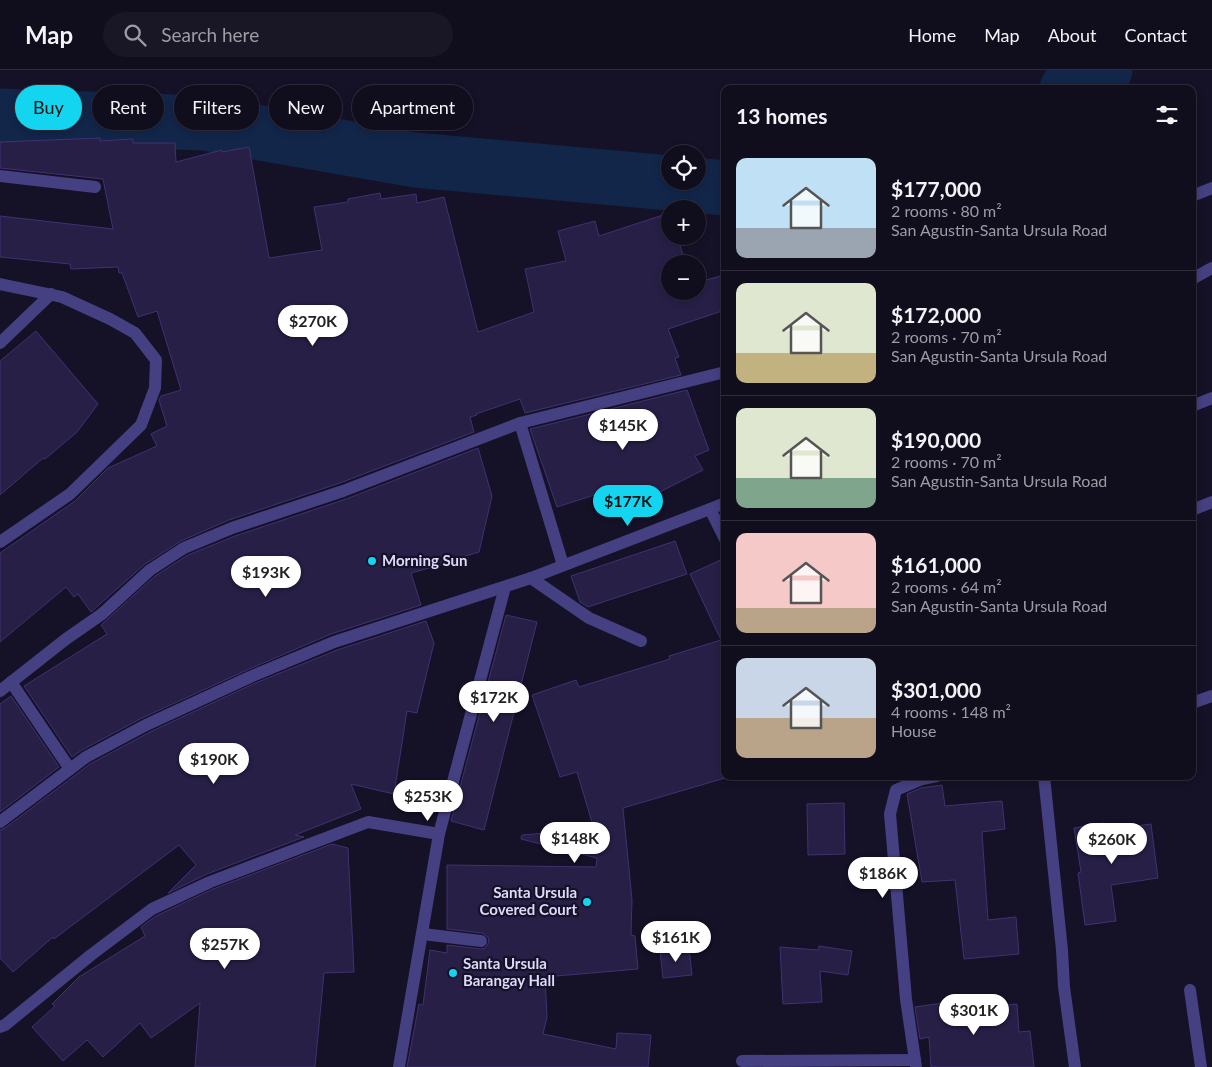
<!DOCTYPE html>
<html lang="en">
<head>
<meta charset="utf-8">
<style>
	body { margin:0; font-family:Lato,sans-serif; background:#191626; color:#f1f3f6; height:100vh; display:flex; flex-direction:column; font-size:19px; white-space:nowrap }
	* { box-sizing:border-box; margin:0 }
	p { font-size:16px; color:#9c9ca4 }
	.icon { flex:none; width:28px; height:28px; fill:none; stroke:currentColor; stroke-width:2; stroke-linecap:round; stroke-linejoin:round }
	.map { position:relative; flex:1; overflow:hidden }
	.sheet { position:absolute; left:721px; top:15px; width:475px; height:695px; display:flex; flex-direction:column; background:#100d1d; border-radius:10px; box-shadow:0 2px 8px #0003,0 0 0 1px #302d3b }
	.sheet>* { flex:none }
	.hud { position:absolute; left:15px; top:15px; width:475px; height:45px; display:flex; gap:10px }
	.controls { position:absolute; left:661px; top:75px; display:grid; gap:10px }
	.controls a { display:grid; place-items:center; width:45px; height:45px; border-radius:50%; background:#100d1d; box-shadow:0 2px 8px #0003,0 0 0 1px #302d3b; font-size:25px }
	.price { position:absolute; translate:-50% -42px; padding:0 11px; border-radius:18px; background:#fff; color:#222; font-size:16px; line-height:32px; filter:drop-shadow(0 1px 2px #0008) }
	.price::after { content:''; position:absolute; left:50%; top:30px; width:15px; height:11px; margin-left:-8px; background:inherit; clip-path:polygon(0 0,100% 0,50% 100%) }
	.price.selected { background:#13d5ef; color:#111 }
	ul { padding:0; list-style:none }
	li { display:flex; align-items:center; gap:15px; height:125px; padding:0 15px }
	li+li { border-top:1px solid #302d3b }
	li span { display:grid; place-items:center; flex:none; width:140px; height:100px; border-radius:10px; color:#555 }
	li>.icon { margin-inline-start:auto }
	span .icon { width:60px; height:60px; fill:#fffc; stroke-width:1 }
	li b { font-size:21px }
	h2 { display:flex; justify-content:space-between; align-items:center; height:60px; padding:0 15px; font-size:21px }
	.pill { padding:0 18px; border-radius:22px; background:#100d1d; box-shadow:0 2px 8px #0003,0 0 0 1px #302d3b; font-size:18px; line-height:45px }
	.pill.selected { background:#13d5ef; color:#111 }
	header { display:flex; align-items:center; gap:30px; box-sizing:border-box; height:70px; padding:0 25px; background:#100d1d; border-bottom:1px solid #302d3b }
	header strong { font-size:24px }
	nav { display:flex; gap:28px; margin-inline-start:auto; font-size:18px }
	.search { width:350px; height:45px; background:#191626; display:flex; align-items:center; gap:12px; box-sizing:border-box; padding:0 18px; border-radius:28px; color:#9c9ca4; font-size:19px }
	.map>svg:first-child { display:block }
</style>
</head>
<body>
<header>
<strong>Map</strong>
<div class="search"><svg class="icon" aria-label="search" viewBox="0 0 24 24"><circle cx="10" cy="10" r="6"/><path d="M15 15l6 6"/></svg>Search here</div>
<nav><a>Home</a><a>Map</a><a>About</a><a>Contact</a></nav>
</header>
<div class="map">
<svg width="1212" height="997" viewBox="0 0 1212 997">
	<rect width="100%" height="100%" fill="#151127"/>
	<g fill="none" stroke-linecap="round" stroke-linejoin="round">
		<g stroke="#12264a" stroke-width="55">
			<polyline points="1067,19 1105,0"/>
			<polyline points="0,46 204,53 415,90 725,118"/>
		</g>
	</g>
	<g fill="#271f46" stroke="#403271">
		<polygon points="100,68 100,71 133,69 133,73 175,73 176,92 222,80 222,82 249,77 269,188 322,180 314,137 348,132 348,129 380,123 381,129 416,124 417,133 444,127 478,262 534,242 525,199 566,191 558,161 595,151 599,166 669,143 670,166 677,166 686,194 670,194 670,221 698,221 698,212 725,205 725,240 668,259 679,287 675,288 681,305 525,343 520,329 476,344 477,345 470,347 474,362 340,413 229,450 181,471 145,494 91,542 78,524 74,527 66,517 0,572 0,483 75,431 108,398 157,376 151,364 167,356 159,330 161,326 181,320 157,241 138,247 122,203 119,203 118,197 71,199 70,194 0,187 0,146 113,159 103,109 0,98 0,72"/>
		<polygon points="36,261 98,334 77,362 45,389 43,388 0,425 0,291"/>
		<polygon points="687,320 709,380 695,386 703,400 634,435 617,441 610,420 557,437 530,359"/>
		<polygon points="478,378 492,426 479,482 462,487 462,489 411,503 421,535 331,564 247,600 142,648 82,680 72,687 24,616 107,564 101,555 155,506 188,485 235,466 346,429"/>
		<polygon points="675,471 687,504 588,537 580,532 571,506"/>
		<polygon points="725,488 725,708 623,738 632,830 631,865 635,866 638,899 545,907 547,947 543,964 616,979 617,963 651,965 648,997 407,997 419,934 423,935 430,880 447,883 447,875 481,879 485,878 489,872 488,867 482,863 447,859 447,795 596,797 597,788 521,769 522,765 594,759 577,702 560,707 532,625 576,610 579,617 670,589 669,586 721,570 690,504"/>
		<polygon points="506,545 537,552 484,760 451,751"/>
		<polygon points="426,551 434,573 417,643 407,641 394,724 351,714 361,739 295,765 304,767 207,804 168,823 196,795 179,775 54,869 53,867 13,902 0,888 0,760 5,758 90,694 150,662 253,614 337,580"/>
		<polygon points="11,626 59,697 0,742 0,634"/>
		<polygon points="942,715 945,736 1002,731 1005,759 982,762 988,850 1016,847 1019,884 964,889 955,810 922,812 907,724 921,718"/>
		<polygon points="844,733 845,784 808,785 807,734"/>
		<polygon points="1104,753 1105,760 1151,754 1158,808 1111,815 1116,851 1085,855 1078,803 1081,802 1074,758"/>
		<polygon points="332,774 348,778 354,902 324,903 315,997 195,997 200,933 151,968 140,953 103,987 87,970 63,991 32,957 55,936 52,934 79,907 145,866 141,857 156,846 213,819"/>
		<polygon points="819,876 852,881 848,905 820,901 822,932 783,934 780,877 818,880"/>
		<polygon points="689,878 692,905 663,908 660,881"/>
		<polygon points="963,930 964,938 1017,934 1019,962 1030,961 1034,997 931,997 929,967 920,969 915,937"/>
	</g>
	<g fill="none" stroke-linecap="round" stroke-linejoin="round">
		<g stroke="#444082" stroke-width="12">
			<polyline points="531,508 589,548 641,571"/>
			<polyline points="423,864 481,871"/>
		</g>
		<g stroke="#444082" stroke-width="12">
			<polyline points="0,106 95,117"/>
			<polyline points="1192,126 1212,118"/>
			<polyline points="1192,209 1212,198"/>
			<polyline points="0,214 62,227 110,249 135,263 156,290 155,318 141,355 70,424 0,472"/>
			<polyline points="0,273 51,224"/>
			<polyline points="1192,336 1212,328"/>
			<polyline points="520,353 563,495"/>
			<polyline points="710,439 725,433"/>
			<polyline points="1192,440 1212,432"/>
			<polyline points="11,612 70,699"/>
			<polyline points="0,621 66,569 102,544 150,500 184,478 232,458 343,421 520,353 725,302"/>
			<polyline points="1192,633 1212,626"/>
			<polyline points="1044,706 1062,880 1064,917 1075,997"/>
			<polyline points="0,752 86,687 146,655 250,607 334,572 531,508 710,439 725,469"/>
			<polyline points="1190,920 1201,997"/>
			<polyline points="0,957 5,955 91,885 152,839 210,812 368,752 439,764"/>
			<polyline points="742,991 915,990"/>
			<polyline points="916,997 906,929 890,744 896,720 922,709 937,706"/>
		</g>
		<polyline stroke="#444082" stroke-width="12" points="399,997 439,764 505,517"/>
	</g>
	<g fill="#13d5ef" stroke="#151127" stroke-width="2">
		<circle cx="372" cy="491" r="5"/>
		<circle cx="587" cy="832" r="5"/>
		<circle cx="453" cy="903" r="5"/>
	</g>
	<g text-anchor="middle" stroke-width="4.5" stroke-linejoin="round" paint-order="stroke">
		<g font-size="15" font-weight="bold" fill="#ded9fc" stroke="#151127" text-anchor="start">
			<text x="382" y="496">Morning Sun</text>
			<text x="577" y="828" text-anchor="end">Santa Ursula<tspan x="577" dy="17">Covered Court</tspan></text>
			<text x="463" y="899">Santa Ursula<tspan x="463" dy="17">Barangay Hall</tspan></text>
		</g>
	</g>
</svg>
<div class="controls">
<a><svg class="icon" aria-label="locate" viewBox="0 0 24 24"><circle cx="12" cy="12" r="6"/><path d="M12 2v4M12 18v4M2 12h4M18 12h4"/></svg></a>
<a>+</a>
<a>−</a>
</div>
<b class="price" style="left:313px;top:277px">$270K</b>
<b class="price" style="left:623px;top:381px">$145K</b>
<b class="price selected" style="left:628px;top:457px">$177K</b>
<b class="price" style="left:266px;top:528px">$193K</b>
<b class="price" style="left:494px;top:653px">$172K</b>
<b class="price" style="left:214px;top:715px">$190K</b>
<b class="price" style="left:428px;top:752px">$253K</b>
<b class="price" style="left:575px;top:794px">$148K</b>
<b class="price" style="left:1112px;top:795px">$260K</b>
<b class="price" style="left:883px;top:829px">$186K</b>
<b class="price" style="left:676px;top:893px">$161K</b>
<b class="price" style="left:225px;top:900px">$257K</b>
<b class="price" style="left:974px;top:966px">$301K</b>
<div class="hud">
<a class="pill selected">Buy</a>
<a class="pill">Rent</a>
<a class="pill">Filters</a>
<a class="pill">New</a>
<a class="pill">Apartment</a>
</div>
<section class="sheet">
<h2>13 homes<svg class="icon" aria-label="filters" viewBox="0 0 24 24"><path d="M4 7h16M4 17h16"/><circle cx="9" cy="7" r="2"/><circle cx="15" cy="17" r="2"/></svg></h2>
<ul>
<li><span style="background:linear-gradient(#bfe0f5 70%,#9aa5b1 0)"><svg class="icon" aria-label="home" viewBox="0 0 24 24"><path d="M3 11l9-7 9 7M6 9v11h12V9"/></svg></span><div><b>$177,000</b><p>2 rooms · 80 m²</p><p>San Agustin-Santa Ursula Road</p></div></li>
<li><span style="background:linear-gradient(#dfe7d0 70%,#c2b280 0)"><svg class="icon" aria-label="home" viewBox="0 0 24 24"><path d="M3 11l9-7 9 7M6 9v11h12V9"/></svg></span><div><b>$172,000</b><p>2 rooms · 70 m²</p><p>San Agustin-Santa Ursula Road</p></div></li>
<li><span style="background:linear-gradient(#dfe7d0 70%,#7fa58c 0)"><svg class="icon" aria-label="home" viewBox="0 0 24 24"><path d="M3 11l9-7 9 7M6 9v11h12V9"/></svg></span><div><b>$190,000</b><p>2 rooms · 70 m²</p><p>San Agustin-Santa Ursula Road</p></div></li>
<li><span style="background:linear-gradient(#f6c9c9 75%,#b9a48a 0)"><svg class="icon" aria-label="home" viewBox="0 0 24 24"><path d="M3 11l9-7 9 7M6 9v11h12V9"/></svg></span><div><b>$161,000</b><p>2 rooms · 64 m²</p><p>San Agustin-Santa Ursula Road</p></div></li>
<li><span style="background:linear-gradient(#c9d6e8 60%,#b9a48a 0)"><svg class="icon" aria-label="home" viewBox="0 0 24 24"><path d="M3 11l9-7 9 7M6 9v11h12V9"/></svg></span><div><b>$301,000</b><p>4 rooms · 148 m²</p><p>House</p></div></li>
</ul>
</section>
</div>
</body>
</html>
